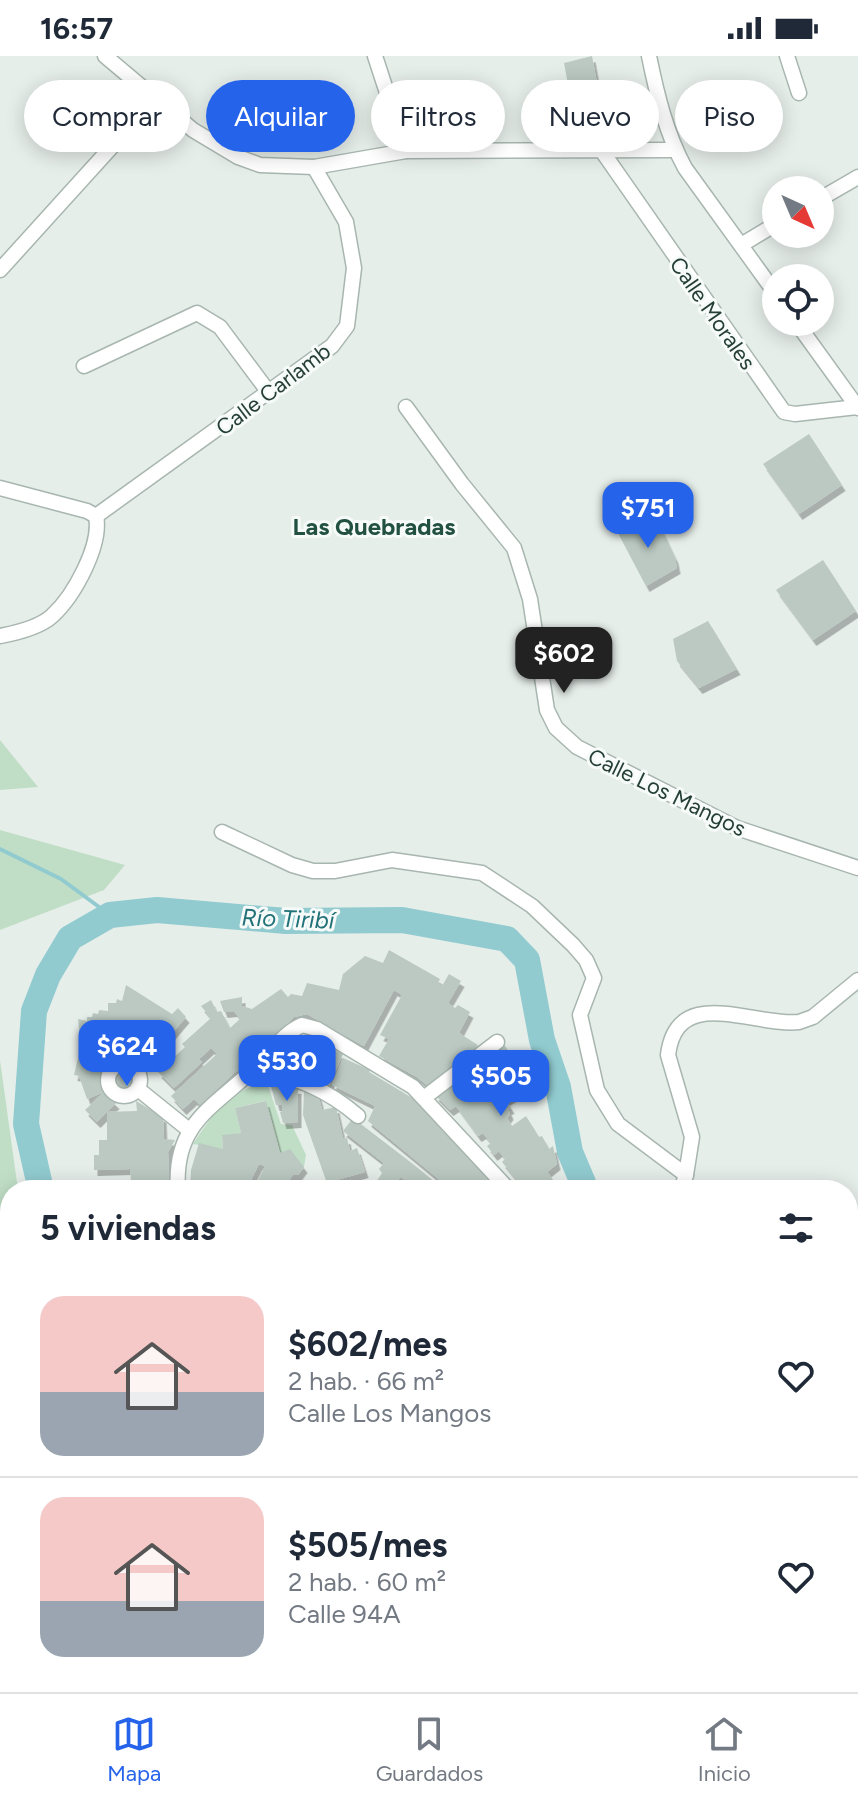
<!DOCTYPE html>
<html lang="es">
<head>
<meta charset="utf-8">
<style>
	body { margin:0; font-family:Figtree,sans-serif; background:#f6f6f7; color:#1f2937; height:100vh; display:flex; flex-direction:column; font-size:30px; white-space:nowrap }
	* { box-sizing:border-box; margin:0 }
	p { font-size:26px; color:#747a83 }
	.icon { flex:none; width:44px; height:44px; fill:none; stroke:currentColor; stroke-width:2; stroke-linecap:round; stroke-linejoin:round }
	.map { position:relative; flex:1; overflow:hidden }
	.side { position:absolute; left:0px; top:1124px; width:858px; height:512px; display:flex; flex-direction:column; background:#fff; border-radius:32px 32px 0 0; box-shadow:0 4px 20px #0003 }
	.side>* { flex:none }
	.hud { position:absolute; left:24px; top:24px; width:810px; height:72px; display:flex; gap:16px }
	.needle { width:52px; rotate:136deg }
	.buttons { position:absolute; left:762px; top:120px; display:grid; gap:16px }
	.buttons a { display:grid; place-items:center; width:72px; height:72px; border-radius:50%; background:#fff; box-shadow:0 4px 20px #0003; font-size:40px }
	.price { position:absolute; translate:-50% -68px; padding:0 18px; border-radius:16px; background:#2563eb; color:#fff; font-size:26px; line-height:52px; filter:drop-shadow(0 2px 4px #0008) }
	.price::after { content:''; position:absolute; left:50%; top:48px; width:24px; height:18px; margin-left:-12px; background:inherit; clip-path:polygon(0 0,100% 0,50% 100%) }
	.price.active { background:#222; color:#fff }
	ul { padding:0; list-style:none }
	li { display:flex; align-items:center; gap:24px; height:200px; padding:0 40px }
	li+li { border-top:2px solid #e0e1e3 }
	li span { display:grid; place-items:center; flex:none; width:224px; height:160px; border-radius:24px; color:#555 }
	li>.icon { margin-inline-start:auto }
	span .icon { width:96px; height:96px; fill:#fffc; stroke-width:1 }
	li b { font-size:34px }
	h2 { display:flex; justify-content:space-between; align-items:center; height:96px; padding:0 40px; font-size:34px }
	.pill { padding:0 28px; border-radius:36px; background:#fff; box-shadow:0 4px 20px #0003; font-size:28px; line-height:72px }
	.pill.active { background:#2563eb; color:#fff }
	.status { display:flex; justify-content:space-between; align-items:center; height:56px; padding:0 40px; background:#fff; direction:ltr }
	.status svg { height:22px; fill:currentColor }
	.tabs { display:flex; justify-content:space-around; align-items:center; height:112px; border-top:2px solid #e0e1e3; background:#fff; font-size:22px; color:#747a83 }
	.tabs a { display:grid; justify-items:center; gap:4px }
	.tabs .active { color:#2563eb }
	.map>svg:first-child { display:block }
</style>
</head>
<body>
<div class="status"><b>16:57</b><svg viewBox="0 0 49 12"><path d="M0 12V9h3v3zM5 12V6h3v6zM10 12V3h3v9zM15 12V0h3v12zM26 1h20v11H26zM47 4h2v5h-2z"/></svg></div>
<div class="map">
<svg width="858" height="1636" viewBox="0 0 858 1636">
	<defs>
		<filter id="shadow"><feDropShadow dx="3.5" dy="6" stdDeviation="0" flood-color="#0004"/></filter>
	</defs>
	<rect width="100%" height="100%" fill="#e6eeea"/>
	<g fill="#c0dec6">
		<polygon points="0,684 38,731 0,734"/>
		<polygon points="0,774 125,809 104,834 0,874"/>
		<polygon points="0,1004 18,1134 10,1134 10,1260 2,1316 7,1433 10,1439 10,1515 4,1520 0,1518"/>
		<path d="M267,1027l14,41 11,1 14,30 -2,12 -24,-14 -15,-52 -30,7 6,25 -19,3 1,13 -30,-5c20,-30 37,-56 74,-61z"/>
		<polygon points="848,1288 858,1297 858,1636 849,1636 839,1626 848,1626"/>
	</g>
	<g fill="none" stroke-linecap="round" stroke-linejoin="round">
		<polyline stroke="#91cbd0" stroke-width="4" points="0,793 61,823 110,859"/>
		<g stroke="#91cbd0" stroke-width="26">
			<polyline points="41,1134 26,1068 34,955 48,919 70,882 110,859 157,854 286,865 402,864 507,883 527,904 542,984 558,1031 570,1096 586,1134"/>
			<polyline points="848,1452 858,1467"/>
			<polyline points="0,1530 10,1532"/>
		</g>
	</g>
	<g fill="#bbc9c2" filter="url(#shadow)">
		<polygon points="592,0 606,77 578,82 564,7"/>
		<polygon points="809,378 842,429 799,458 763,408"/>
		<polygon points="648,460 660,470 675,502 677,512 646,530 617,475"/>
		<polygon points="823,504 856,555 813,584 776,534"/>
		<polygon points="708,565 737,613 699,632 677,605 673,583"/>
		<polygon points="389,894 440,923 438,927 442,930 449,918 461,925 448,947 455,952 458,949 470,956 459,977 478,989 466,1005 432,1033 417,1021 379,1000 389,983 380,979 402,939 394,934 364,990 307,958 294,961 244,1011 234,1017 200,1049 194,1043 183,1053 171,1040 217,998 211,992 199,1003 202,1006 174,1032 158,1016 185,991 182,988 211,962 201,950 211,944 217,956 221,955 230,972 240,963 234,955 224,956 220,945 242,941 242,950 252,953 281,933 288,941 291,938 302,940 307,927 339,934 343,918 365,900 383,907"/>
		<polygon points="126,929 172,958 178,952 186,961 152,1001 145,994 139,1004 109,1002 101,1022 104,1036 116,1047 107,1056 137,1055 136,1045 163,1061 164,1083 175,1084 168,1096 169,1134 114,1134 114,1125 131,1125 130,1113 94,1114 94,1099 99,1099 99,1084 107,1084 107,1056 97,1066 85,1054 104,1036 87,1043 79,1020 74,1019 81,989 78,963 87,965 87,961 92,961 93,957 98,958 99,954 108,955 108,947 116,947 117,943 122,945"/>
		<polygon points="300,979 316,986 313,994 322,998 320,1003 324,1005 329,992 343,998 329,1030 315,1025 321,1011 315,1023 285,1010"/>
		<polygon points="502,985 519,1013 511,1017 522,1035 506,1044 511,1052 508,1053 510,1058 507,1062 512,1070 526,1060 539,1081 542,1080 549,1093 553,1090 557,1108 547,1116 561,1134 525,1134 502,1106 505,1103 499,1095 494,1099 487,1090 491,1087 483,1077 478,1080 456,1050 450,1054 435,1039"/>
		<polygon points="343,1002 370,1014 369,1016 419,1046 418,1048 432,1062 434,1061 500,1134 452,1134 368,1065 375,1050 332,1029"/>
		<polygon points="123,1012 134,1018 135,1030 125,1036 114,1030 113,1020"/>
		<polygon points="271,1030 298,1032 298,1066 283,1067 280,1056 282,1055 282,1049 276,1049"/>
		<polygon points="317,1034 322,1054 336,1051 343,1083 347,1082 350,1095 357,1092 365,1116 340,1123 329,1133 303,1059 304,1035"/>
		<polygon points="266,1045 280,1097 290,1093 304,1111 298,1119 293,1118 283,1134 253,1134 265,1110 259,1108 246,1134 190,1134 191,1114 199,1087 223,1093 222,1079 241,1077 235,1052"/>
		<polygon points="353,1062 413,1108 440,1130 437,1134 417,1134 401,1121 393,1129 402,1134 371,1134 382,1117 379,1113 384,1107 343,1075"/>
		<polygon points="156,1626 203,1626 206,1634 151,1636 150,1633"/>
		<polygon points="259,1626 351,1626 354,1636 262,1636"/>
		<polygon points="391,1626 410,1626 408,1636 361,1636"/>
	</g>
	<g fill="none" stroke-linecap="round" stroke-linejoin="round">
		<g stroke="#a8b6b0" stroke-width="17">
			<g id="minor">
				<polyline points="105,0 193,74 238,101 260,109 314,111 406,95 675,94"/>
				<polyline points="375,0 406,95"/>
				<path d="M649,0c8,39 17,77 36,112l91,126"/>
				<polyline points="787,0 799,37"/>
				<polyline points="602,95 784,356 795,358 857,351"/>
				<polyline points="820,143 858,121"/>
				<polyline points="741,189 776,168"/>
				<polyline points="0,214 155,43"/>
				<polyline points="796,266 858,352"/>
				<polyline points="84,310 197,257 220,271 270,338"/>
				<polyline points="406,351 462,428 514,492 530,543 547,654 556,672 577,691 737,772 858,812"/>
				<polyline points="0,432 87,455 96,460"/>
				<polyline points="96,460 332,290 347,270 354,212 346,166 314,111"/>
				<path d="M0,580c16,-3 40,-9 52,-20 22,-20 50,-71 44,-100"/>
				<polyline points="222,776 292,809 313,815 335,815 392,804 482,817 532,850 573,889 586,904 594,922 580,959 597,1034 618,1068 686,1119"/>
				<circle cx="124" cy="1024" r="16"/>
				<path d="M257,1011c42,13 67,20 101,49"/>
				<polyline points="138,1033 189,1074"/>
				<polyline points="425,1041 497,986"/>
				<path d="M178,1134c-5,-68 37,-83 79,-124 15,-14 25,-32 45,-41l15,4 96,58 96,103"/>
				<path d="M681,1134l5,-15 6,-38 -24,-82c9,-72 86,-28 131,-33l14,-5 45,-37"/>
				<polyline points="218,1626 223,1636"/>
				<polyline points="125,1636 134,1626"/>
				<polyline points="423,1636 424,1626"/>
			</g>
		</g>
		<g stroke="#c2c9c7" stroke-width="21">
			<g id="major">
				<polyline points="848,1211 858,1193"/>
				<polyline points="783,1626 792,1636"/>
				<polyline points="555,1636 568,1636"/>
			</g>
		</g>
		<use href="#minor" stroke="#fff" stroke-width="14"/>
		<use href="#major" stroke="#6ca190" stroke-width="18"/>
	</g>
	<g text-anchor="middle" stroke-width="6" stroke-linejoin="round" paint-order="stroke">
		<g font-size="22" fill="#253f36" stroke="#f6faf8">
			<text transform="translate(713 257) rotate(55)" y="8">Calle Morales</text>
			<text transform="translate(273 333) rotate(-37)" y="8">Calle Carlamb</text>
			<text transform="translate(667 736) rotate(26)" y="8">Calle Los Mangos</text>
		</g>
		<g font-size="24" font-weight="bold" fill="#225142" stroke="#f6faf8">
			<text x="374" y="479">Las Quebradas</text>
		</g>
		<g font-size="24" font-style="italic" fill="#217179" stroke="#f6faf8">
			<text transform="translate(288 863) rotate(2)" y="8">Río Tiribí</text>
		</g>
	</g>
</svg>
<div class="buttons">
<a><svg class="needle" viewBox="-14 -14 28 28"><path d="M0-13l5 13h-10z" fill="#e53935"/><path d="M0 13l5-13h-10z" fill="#747a83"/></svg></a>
<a><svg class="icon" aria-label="locate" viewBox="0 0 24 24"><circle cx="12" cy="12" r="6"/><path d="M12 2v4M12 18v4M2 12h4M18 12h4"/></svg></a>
</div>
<b class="price" style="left:648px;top:494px">$751</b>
<b class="price active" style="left:564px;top:639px">$602</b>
<b class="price" style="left:127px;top:1032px">$624</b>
<b class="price" style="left:287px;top:1047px">$530</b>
<b class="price" style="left:501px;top:1062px">$505</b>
<div class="hud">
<a class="pill">Comprar</a>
<a class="pill active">Alquilar</a>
<a class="pill">Filtros</a>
<a class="pill">Nuevo</a>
<a class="pill">Piso</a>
</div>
<section class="side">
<h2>5 viviendas<svg class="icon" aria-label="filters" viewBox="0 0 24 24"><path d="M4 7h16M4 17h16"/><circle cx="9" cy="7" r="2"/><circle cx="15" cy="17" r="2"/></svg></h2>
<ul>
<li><span style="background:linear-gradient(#f6c9c9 60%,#9aa5b1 0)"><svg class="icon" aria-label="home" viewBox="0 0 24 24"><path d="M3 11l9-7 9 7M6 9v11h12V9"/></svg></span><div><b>$602/mes</b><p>2 hab. · 66 m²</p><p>Calle Los Mangos</p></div><svg class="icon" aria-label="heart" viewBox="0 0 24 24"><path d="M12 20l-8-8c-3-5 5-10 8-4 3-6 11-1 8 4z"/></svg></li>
<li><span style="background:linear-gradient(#f6c9c9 65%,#9aa5b1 0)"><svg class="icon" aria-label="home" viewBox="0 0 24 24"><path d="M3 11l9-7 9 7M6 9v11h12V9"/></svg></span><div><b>$505/mes</b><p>2 hab. · 60 m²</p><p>Calle 94A</p></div><svg class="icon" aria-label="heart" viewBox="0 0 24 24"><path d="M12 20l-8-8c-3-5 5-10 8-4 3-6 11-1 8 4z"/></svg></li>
</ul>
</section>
</div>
<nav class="tabs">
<a class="active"><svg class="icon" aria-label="map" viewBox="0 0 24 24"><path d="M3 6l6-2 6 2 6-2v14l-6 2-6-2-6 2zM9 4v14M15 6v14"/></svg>Mapa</a>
<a><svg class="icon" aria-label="saved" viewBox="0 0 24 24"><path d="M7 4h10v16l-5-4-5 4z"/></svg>Guardados</a>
<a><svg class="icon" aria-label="home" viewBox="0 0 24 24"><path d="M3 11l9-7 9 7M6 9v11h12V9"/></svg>Inicio</a>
</nav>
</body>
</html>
